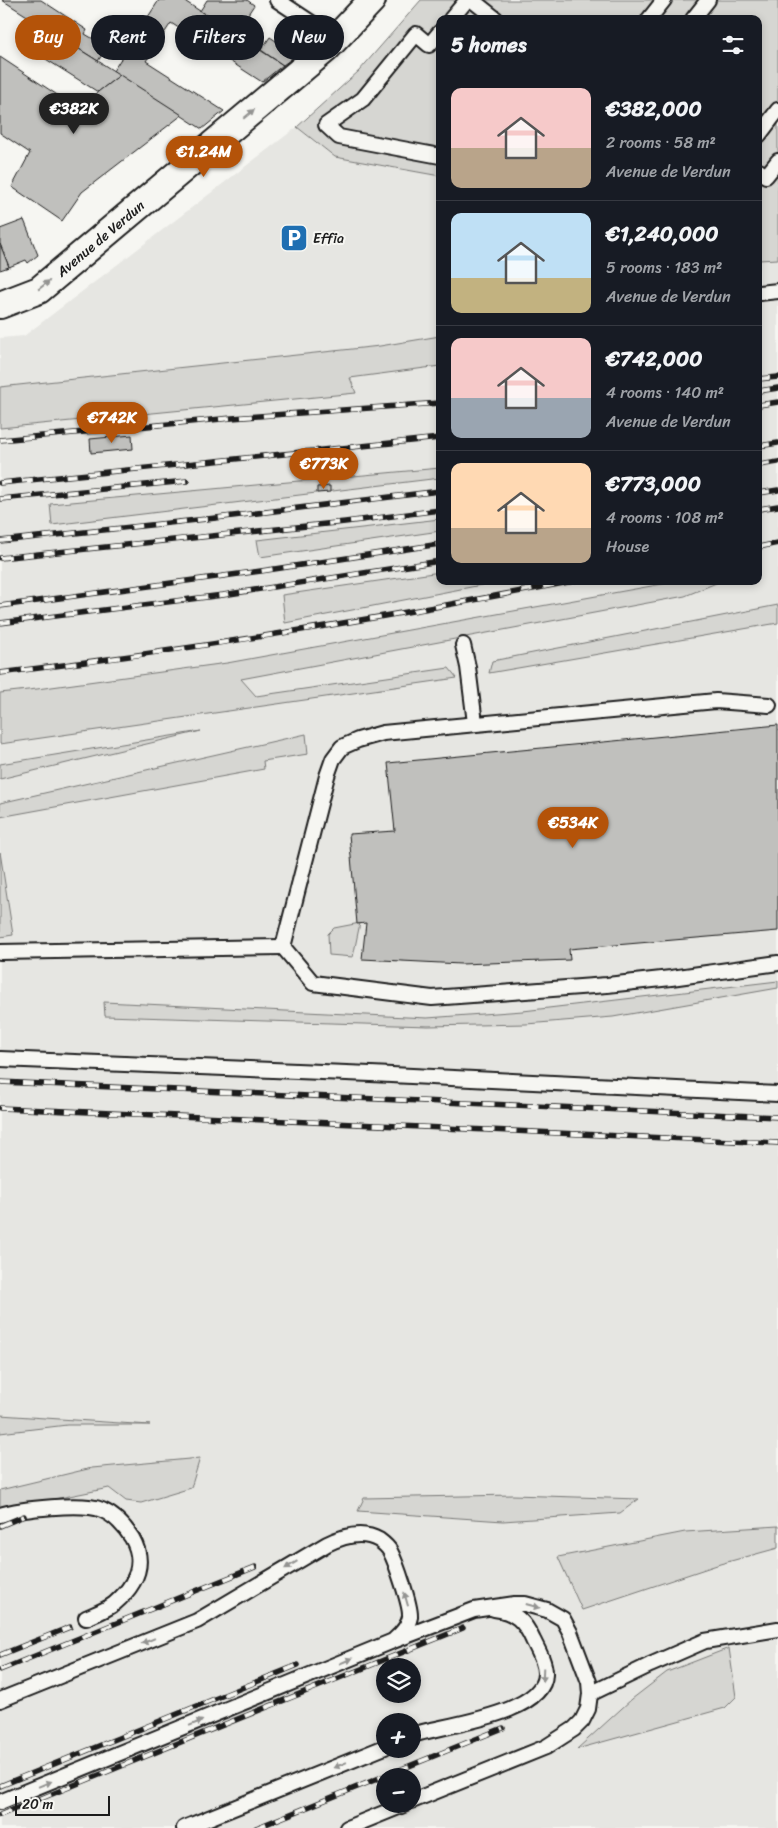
<!DOCTYPE html>
<html lang="en">
<head>
<meta charset="utf-8">
<style>
	body { margin:0; font-family:Sriracha,sans-serif; background:#242831; color:#f1f3f6; height:100vh; display:flex; flex-direction:column; font-size:19px; white-space:nowrap }
	* { box-sizing:border-box; margin:0 }
	p { font-size:16px; color:#9ea1a6 }
	.icon { flex:none; width:28px; height:28px; fill:none; stroke:currentColor; stroke-width:2; stroke-linecap:round; stroke-linejoin:round }
	.map { position:relative; flex:1; overflow:hidden }
	.panel { position:absolute; left:436px; top:15px; width:326px; height:570px; display:flex; flex-direction:column; background:#171b24; border-radius:10px; box-shadow:0 2px 8px #0003 }
	.panel>* { flex:none }
	.top-card { position:absolute; left:15px; top:15px; width:346px; height:45px; display:flex; gap:10px }
	.fabs { position:absolute; left:376px; top:1658px; display:grid; gap:10px }
	.fabs a { display:grid; place-items:center; width:45px; height:45px; border-radius:50%; background:#171b24; box-shadow:0 2px 8px #0003; font-size:25px }
	.scale { position:absolute; left:15px; bottom:12px; width:95px; box-sizing:border-box; padding-left:5px; border:2px solid #1c1c1c; border-top:0; font-size:14px; line-height:18px; white-space:nowrap; color:#1c1c1c; -webkit-text-stroke:4px #f6f6f2; paint-order:stroke }
	.price { position:absolute; translate:-50% -42px; padding:0 11px; border-radius:18px; background:#b45309; color:#fff; font-size:16px; line-height:32px; filter:drop-shadow(0 1px 2px #0008) }
	.price::after { content:''; position:absolute; left:50%; top:30px; width:15px; height:11px; margin-left:-8px; background:inherit; clip-path:polygon(0 0,100% 0,50% 100%) }
	.price.current { background:#222; color:#fff }
	ul { padding:0; list-style:none }
	li { display:flex; align-items:center; gap:15px; height:125px; padding:0 15px }
	li+li { border-top:1px solid #363941 }
	li span { display:grid; place-items:center; flex:none; width:140px; height:100px; border-radius:10px; color:#555 }
	li>.icon { margin-inline-start:auto }
	span .icon { width:60px; height:60px; fill:#fffc; stroke-width:1 }
	li b { font-size:21px }
	h2 { display:flex; justify-content:space-between; align-items:center; height:60px; padding:0 15px; font-size:21px }
	.tag { padding:0 18px; border-radius:22px; background:#171b24; box-shadow:0 2px 8px #0003; font-size:18px; line-height:45px }
	.tag.current { background:#b45309; color:#fff }
	.map>svg:first-child { display:block }
</style>
</head>
<body>
<div class="map">
<svg width="778" height="1828" viewBox="0 0 778 1828">
	<rect width="100%" height="100%" fill="#f6f6f2"/>
	<filter id="ink" filterUnits="userSpaceOnUse"><feTurbulence type="fractalNoise" baseFrequency=".02" numOctaves="2"/><feDisplacementMap in="SourceGraphic" scale="10" xChannelSelector="R" yChannelSelector="G"/><feConvolveMatrix kernelMatrix="1 2 1 2 8 2 1 2 1" color-interpolation-filters="sRGB"/></filter>
	<g filter="url(#ink)">
		<path fill="#e6e6e2" fill-rule="evenodd" d="M297,127l38,30 105,19v405h319v-321l19,-1v1569h-778v-1490l24,-2zM385,1666h27v28h-27zM385,1721h27v28h-27zM385,1776h27v28h-27z"/>
		<g fill="#d6d6d2" stroke="#797977">
			<polygon points="421,0 778,0 778,259 759,260 759,19 440,19 440,176 335,157 297,127 359,71"/>
			<polygon points="440,336 440,366 350,378 356,393 0,428 0,387 380,346"/>
			<polygon points="440,468 440,478 52,525 50,504"/>
			<polygon points="440,519 440,531 260,557 257,540"/>
			<polygon points="440,572 440,581 502,581 285,623 282,595"/>
			<polygon points="679,581 721,581 685,596 241,679 256,696 449,668 457,678 0,744 0,693 37,689 227,663"/>
			<polygon points="778,605 778,623 489,673 492,661"/>
			<polygon points="201,731 0,779 0,764"/>
			<polygon points="306,734 308,754 263,761 264,769 0,817 0,803"/>
			<polygon points="0,852 13,935 0,937"/>
			<polygon points="360,923 353,957 329,955 328,934 334,928"/>
			<polygon points="778,981 778,988 613,1017 526,1024 428,1026 105,1016 104,1002 427,1018 523,1011"/>
			<polygon points="0,1415 150,1425 67,1425 0,1433"/>
			<polygon points="200,1458 191,1488 141,1503 126,1501 109,1488 0,1510 0,1490 92,1468"/>
			<polygon points="513,1495 639,1499 620,1513 503,1521 358,1511 364,1498"/>
			<polygon points="778,1526 778,1548 720,1564 582,1610 558,1557 685,1532"/>
			<polygon points="729,1648 736,1697 725,1708 577,1749 632,1699 667,1672"/>
		</g>
		<g fill="#c0c0bd" stroke="#1c1c1c">
			<polygon points="2,0 41,0 87,30 85,34 107,47 98,61"/>
			<polygon points="159,0 183,0 283,65 262,82 171,23 146,61 224,111 202,129 113,71"/>
			<polygon points="207,0 247,0 254,5 235,34 200,11"/>
			<polygon points="243,22 247,25 240,36 235,34"/>
			<polygon points="55,34 98,61 120,75 98,92 41,56"/>
			<polygon points="270,37 297,55 283,65 261,50"/>
			<polygon points="0,57 77,108 120,75 182,115 82,192 62,221 12,187 30,153 0,133"/>
			<polygon points="24,220 38,255 28,263 26,260 9,267 0,244 0,229"/>
			<polygon points="0,244 9,267 0,270"/>
			<polygon points="132,435 133,449 91,453 90,439"/>
			<polygon points="330,486 330,492 317,493 317,487"/>
			<polygon points="778,725 778,931 569,949 570,960 461,964 362,959 366,923 357,924 349,834 395,831 388,763"/>
		</g>
		<g fill="none" stroke-linecap="round" stroke-linejoin="round">
			<g stroke="#1c1c1c" stroke-width="18">
				<g id="lane">
					<polyline points="277,0 336,39"/>
					<polyline points="472,0 496,19"/>
					<polyline points="451,19 467,0"/>
					<polyline points="649,19 664,0"/>
					<polyline points="693,19 708,0"/>
					<polyline points="440,32 429,45 416,34 363,99 326,125 339,137 440,156"/>
					<polyline points="759,135 778,110"/>
					<polyline points="759,171 766,176 778,161"/>
					<polyline points="759,293 778,291"/>
					<polyline points="463,645 468,667 475,723"/>
					<polyline points="283,947 327,776 333,759 342,747 358,740 383,733 716,701 769,705"/>
					<polyline points="283,947 313,983 432,998 607,985 671,978 778,963"/>
					<polyline points="0,952 283,947"/>
					<polyline points="0,1059 371,1074 778,1094"/>
					<path d="M0,1515c20,-6 83,-13 102,-5 12,5 23,17 30,28 15,26 3,48 -18,66 -8,6 -19,10 -28,14"/>
					<polyline points="590,1694 650,1665 705,1641 778,1629"/>
					<path d="M0,1700l197,-79 130,-77c16,-8 35,-14 52,-4 4,3 9,7 11,11 6,11 21,55 20,66 -2,10 -8,16 -15,22"/>
					<path d="M412,1735c30,-10 134,-20 133,-62 0,-11 -7,-23 -12,-33 -8,-18 -18,-29 -39,-31"/>
					<polyline points="0,1802 393,1641 474,1610 515,1604 525,1604 547,1610 563,1619 570,1632 589,1682 590,1694 588,1709 582,1721 574,1729 546,1747 412,1801"/>
					<polyline points="184,1828 385,1747"/>
					<polyline points="347,1828 406,1804"/>
				</g>
			</g>
			<g stroke="#1c1c1c" stroke-width="30">
				<g id="street">
					<path id="s1" d="M0,305l39,-15 287,-241 46,-49"/>
				</g>
			</g>
			<use href="#lane" stroke="#f6f6f2" stroke-width="14"/>
			<use href="#street" stroke="#f6f6f2" stroke-width="26"/>
			<g stroke="#1c1c1c" stroke-width="5.5">
				<g id="rail">
					<polyline points="759,379 778,377"/>
					<polyline points="759,391 778,388"/>
					<polyline points="759,405 778,402"/>
					<polyline points="0,440 232,418 440,403"/>
					<polyline points="759,446 778,443"/>
					<polyline points="759,465 778,462"/>
					<polyline points="0,483 440,438"/>
					<polyline points="759,493 778,490"/>
					<polyline points="0,499 187,481"/>
					<polyline points="759,509 778,506"/>
					<polyline points="0,541 216,518 440,491"/>
					<polyline points="759,547 778,543"/>
					<polyline points="0,558 345,522 440,510"/>
					<polyline points="0,606 261,571 440,544"/>
					<polyline points="0,623 223,595 440,561"/>
					<path d="M0,673c192,-23 384,-55 574,-92"/>
					<polyline points="0,1082 778,1117"/>
					<polyline points="0,1108 778,1143"/>
					<polyline points="0,1526 24,1516"/>
					<polyline points="0,1655 70,1627"/>
					<polyline points="0,1670 255,1567"/>
					<polyline points="0,1786 298,1665"/>
					<polyline points="0,1815 463,1628"/>
					<polyline points="256,1828 503,1728"/>
				</g>
			</g>
			<use href="#rail" stroke="#f6f6f2" stroke-width="4" stroke-dasharray="11" stroke-linecap="butt"/>
		</g>
		<defs><path id="oneway-solid" d="M-6-.8H1V-3.2L6.5 0L1 3.2V.8H-6Z" transform="scale(1.25)"/></defs>
		<g fill="#949492">
			<use href="#oneway-solid" transform="translate(249 114) rotate(-40)"/>
			<use href="#oneway-solid" transform="translate(44 285) rotate(-38)"/>
			<use href="#oneway-solid" transform="translate(291 1565) rotate(149)"/>
			<use href="#oneway-solid" transform="translate(406 1599) rotate(-106)"/>
			<use href="#oneway-solid" transform="translate(533 1606) rotate(15)"/>
			<use href="#oneway-solid" transform="translate(148 1641) rotate(158)"/>
			<use href="#oneway-solid" transform="translate(346 1661) rotate(-23)"/>
			<use href="#oneway-solid" transform="translate(543 1675) rotate(92)"/>
			<use href="#oneway-solid" transform="translate(196 1723) rotate(-22)"/>
			<use href="#oneway-solid" transform="translate(340 1765) rotate(158)"/>
			<use href="#oneway-solid" transform="translate(45 1784) rotate(-22)"/>
		</g>
	</g>
	<defs>
		<g id="parking-square" transform="scale(1.4375)"><rect x="-9" y="-9" width="18" height="18" rx="4" fill="#1f6fb2" stroke="#f6f6f2"/><path d="M-3.5-5.5H1a3.5 3.5 0 0 1 0 7H-1V5.5H-3.5ZM-1-3.4V-.6H.8a1.4 1.4 0 0 0 0-2.8Z" fill="#fff"/></g>
	</defs>
	<g fill-rule="evenodd">
		<use href="#parking-square" x="294" y="238"/>
	</g>
	<g text-anchor="middle" stroke-width="4" stroke-linejoin="round" paint-order="stroke">
		<g font-size="14" fill="#1c1c1c" stroke="#f6f6f2">
			<text dy="5" stroke="none"><textPath href="#s1" startOffset="122">Avenue de Verdun</textPath></text>
		</g>
		<g font-size="14" fill="#1c1c1c" stroke="#f6f6f2" text-anchor="start">
			<text x="313" y="243">Effia</text>
		</g>
	</g>
</svg>
<div class="fabs">
<a><svg class="icon" aria-label="layers" viewBox="0 0 24 24"><path d="M12 4l9 5-9 5-9-5zM3 14l9 5 9-5"/></svg></a>
<a>+</a>
<a>−</a>
</div>
<div class="scale">20 m</div>
<b class="price current" style="left:74px;top:135px">€382K</b>
<b class="price" style="left:204px;top:178px">€1.24M</b>
<b class="price" style="left:112px;top:444px">€742K</b>
<b class="price" style="left:324px;top:490px">€773K</b>
<b class="price" style="left:573px;top:849px">€534K</b>
<div class="top-card">
<a class="tag current">Buy</a>
<a class="tag">Rent</a>
<a class="tag">Filters</a>
<a class="tag">New</a>
</div>
<section class="panel">
<h2>5 homes<svg class="icon" aria-label="filters" viewBox="0 0 24 24"><path d="M4 7h16M4 17h16"/><circle cx="9" cy="7" r="2"/><circle cx="15" cy="17" r="2"/></svg></h2>
<ul>
<li><span style="background:linear-gradient(#f6c9c9 60%,#b9a48a 0)"><svg class="icon" aria-label="home" viewBox="0 0 24 24"><path d="M3 11l9-7 9 7M6 9v11h12V9"/></svg></span><div><b>€382,000</b><p>2 rooms · 58 m²</p><p>Avenue de Verdun</p></div></li>
<li><span style="background:linear-gradient(#bfe0f5 65%,#c2b280 0)"><svg class="icon" aria-label="home" viewBox="0 0 24 24"><path d="M3 11l9-7 9 7M6 9v11h12V9"/></svg></span><div><b>€1,240,000</b><p>5 rooms · 183 m²</p><p>Avenue de Verdun</p></div></li>
<li><span style="background:linear-gradient(#f6c9c9 60%,#9aa5b1 0)"><svg class="icon" aria-label="home" viewBox="0 0 24 24"><path d="M3 11l9-7 9 7M6 9v11h12V9"/></svg></span><div><b>€742,000</b><p>4 rooms · 140 m²</p><p>Avenue de Verdun</p></div></li>
<li><span style="background:linear-gradient(#ffd9b3 65%,#b9a48a 0)"><svg class="icon" aria-label="home" viewBox="0 0 24 24"><path d="M3 11l9-7 9 7M6 9v11h12V9"/></svg></span><div><b>€773,000</b><p>4 rooms · 108 m²</p><p>House</p></div></li>
</ul>
</section>
</div>
</body>
</html>
